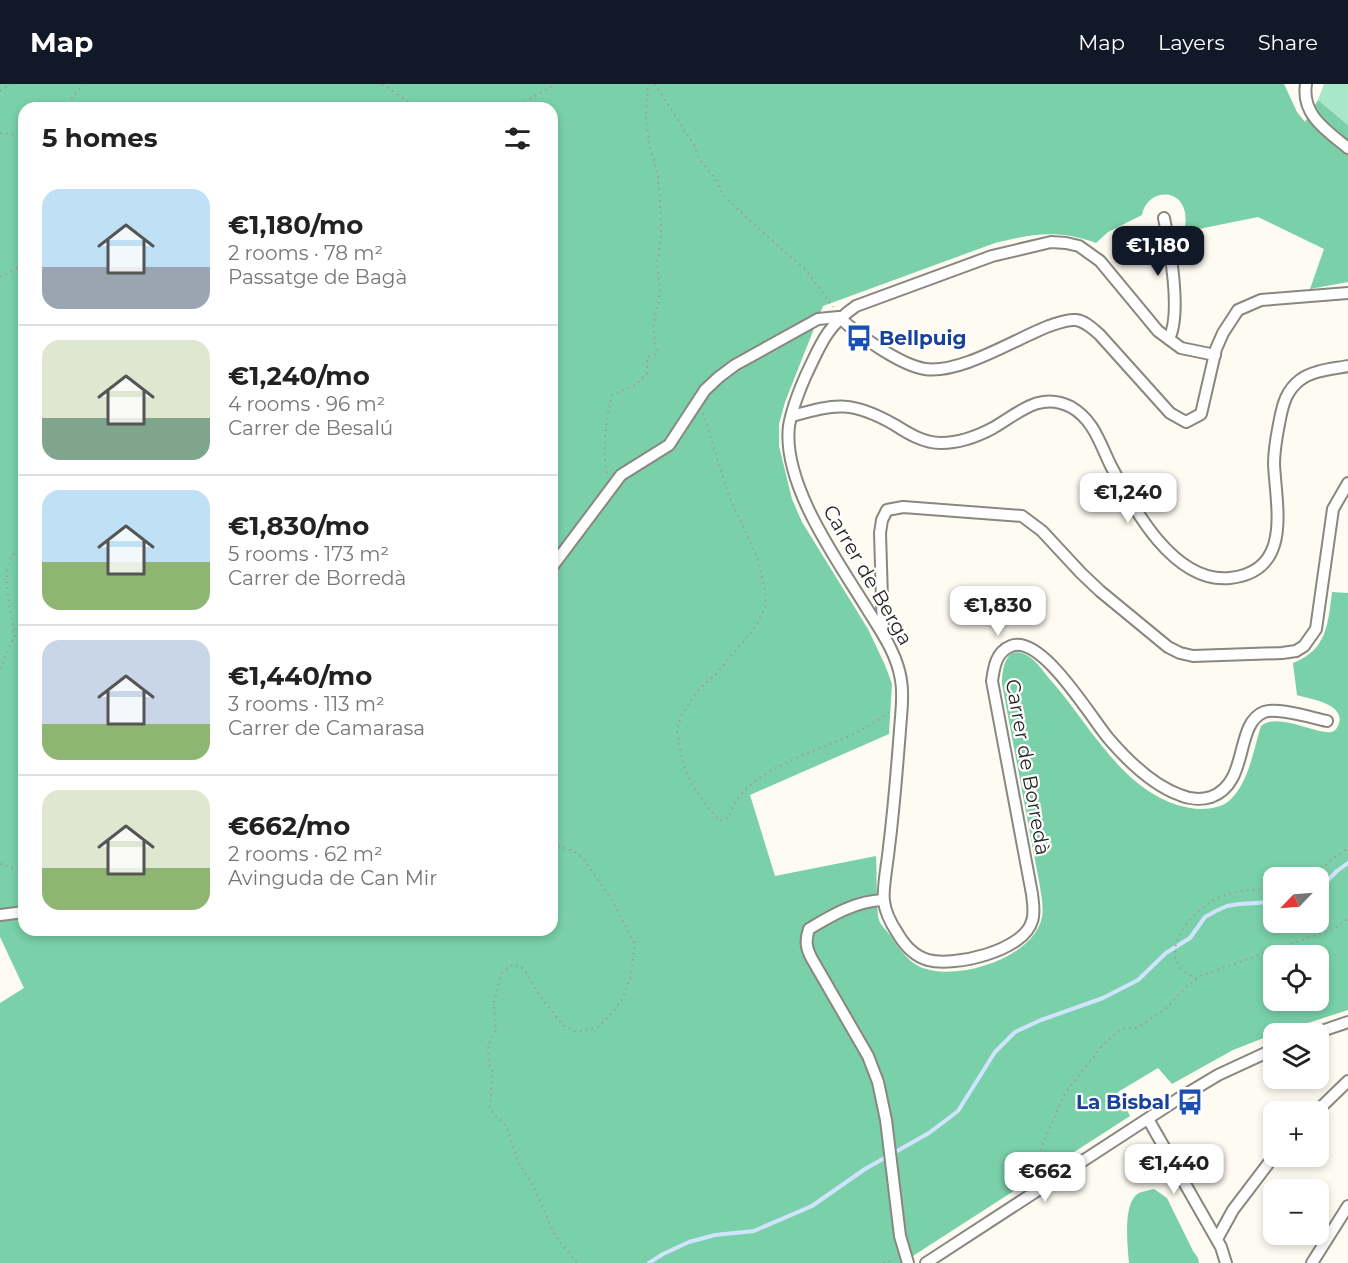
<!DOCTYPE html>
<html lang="en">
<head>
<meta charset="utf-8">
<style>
	body { margin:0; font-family:Montserrat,sans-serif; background:#f6f6f6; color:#222; height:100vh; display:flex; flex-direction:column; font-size:22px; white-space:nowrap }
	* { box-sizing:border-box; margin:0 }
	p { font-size:20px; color:#767676 }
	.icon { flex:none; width:33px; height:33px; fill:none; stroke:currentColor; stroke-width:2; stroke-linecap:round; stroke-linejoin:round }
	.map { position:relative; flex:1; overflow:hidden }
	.side { position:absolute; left:18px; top:18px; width:540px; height:834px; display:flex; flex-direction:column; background:#fff; border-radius:18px; box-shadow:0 3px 9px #0003 }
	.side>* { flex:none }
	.needle { width:39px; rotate:245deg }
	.tools { position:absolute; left:1263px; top:783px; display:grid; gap:12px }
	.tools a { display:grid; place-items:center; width:66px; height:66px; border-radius:12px; background:#fff; box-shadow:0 3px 9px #0003; font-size:30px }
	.price { position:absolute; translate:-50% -51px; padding:0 14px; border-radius:12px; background:#fff; color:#222; font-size:20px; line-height:39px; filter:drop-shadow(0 2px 3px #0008) }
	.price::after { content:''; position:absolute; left:50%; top:36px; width:18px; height:14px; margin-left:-9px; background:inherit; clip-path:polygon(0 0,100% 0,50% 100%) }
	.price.on { background:#111827; color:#fff }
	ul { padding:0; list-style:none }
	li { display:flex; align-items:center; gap:18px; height:150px; padding:0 24px }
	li+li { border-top:2px solid #e0e0e0 }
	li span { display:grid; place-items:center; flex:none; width:168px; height:120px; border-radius:18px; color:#555 }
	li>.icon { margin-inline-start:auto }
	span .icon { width:72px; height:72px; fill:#fffc; stroke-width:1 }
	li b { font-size:26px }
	h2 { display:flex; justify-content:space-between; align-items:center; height:72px; padding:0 24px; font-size:26px }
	header { display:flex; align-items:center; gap:36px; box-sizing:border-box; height:84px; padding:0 30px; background:#111827; color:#fff }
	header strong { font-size:28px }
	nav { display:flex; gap:33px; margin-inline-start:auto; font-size:21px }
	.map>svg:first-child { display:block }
</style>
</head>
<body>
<header>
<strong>Map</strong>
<nav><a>Map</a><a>Layers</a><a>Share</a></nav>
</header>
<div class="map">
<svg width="1348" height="1179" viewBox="0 0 1348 1179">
	<rect width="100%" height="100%" fill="#fdfbf2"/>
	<polygon fill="#a9e7c9" points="1324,0 1348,0 1348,41 1318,16"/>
	<g fill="#79d0a9" fill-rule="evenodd">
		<path d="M0,0h1284l13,28 8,10 13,-22 30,25v157l-38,7 14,-40 -66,-32 -74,15c11,-46 -37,-47 -42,-17l-34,17 -12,11c-38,-14 -64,-9 -101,0l-172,63 -38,96 -6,22v22l13,53 10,23 66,107 17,36 7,19 -3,50 -139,61 25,81 101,-20c1,13 0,55 3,64 2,6 8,11 11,15 11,16 20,31 40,35 33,8 94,-11 109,-44 7,-14 2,-30 0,-45l-37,-197c0,-18 5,-43 29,-26 9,7 16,19 24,27 38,45 72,112 135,123 13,2 29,1 39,-7 20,-18 24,-50 32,-75 15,-13 47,4 65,6 5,1 9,0 12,-6 10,-22 -28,-27 -41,-31l-4,-32c34,-13 35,-39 39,-71l16,1v417l-74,24 -41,16 -61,34 -14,-16 -40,24 12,24 -228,147h-902v-260l24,-15 -24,-51zM24,24h528v822h-528zM1274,794h44v44h-44zM1274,872h44v44h-44z"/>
		<path d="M1154,1105l13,9 26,53 5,7 1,5h-70c-1,-17 -7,-61 10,-70 4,-2 11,-3 15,-4z"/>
	</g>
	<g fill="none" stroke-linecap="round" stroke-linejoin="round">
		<g stroke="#d1e4fe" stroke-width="4">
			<polyline points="1318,806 1337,787 1348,779"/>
			<polyline points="649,1179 663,1170 689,1158 715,1151 754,1147 812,1122 865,1085 929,1049 958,1027 995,968 1015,948 1041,936 1103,914 1138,896 1166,869 1190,854 1205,833 1216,827 1227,822 1239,820 1274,818"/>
		</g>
		<g stroke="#89877f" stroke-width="14">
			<g id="minor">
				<path d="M1306,0c-5,31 21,47 42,64"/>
				<path d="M1164,134c6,30 18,95 5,121"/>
				<path d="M839,233c19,18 61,48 86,52 36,5 90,-30 124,-43 9,-3 18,-7 27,-6 9,1 16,8 23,14l71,79 16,9 15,-8 15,-65 7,-16 15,-23 23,-10 87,-7"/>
				<path d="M1215,271l-34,-7 -23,-17 -58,-70 -21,-15 -13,-3 -15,-1 -59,14 -136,50c-30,21 -35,38 -50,69 -7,16 -14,33 -17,51 -7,58 48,134 77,181 14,23 31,46 35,73 3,17 0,33 -1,50 -3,39 -6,78 -11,117 -1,13 -7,43 -5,54 1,12 8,24 14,33 7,12 16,22 30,26 26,7 96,-9 104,-39 3,-8 1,-18 0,-27l-40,-213c2,-14 4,-29 19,-35 31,-12 80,72 98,93 19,22 43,46 71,56 9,4 21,5 31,2 39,-14 23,-73 53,-85 14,-5 48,6 63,9"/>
				<path d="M792,332c45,-13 61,-15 103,9 14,9 29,18 46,18 18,0 37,-7 52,-15 26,-15 47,-37 78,-21 23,13 29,37 40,59 22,42 63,118 119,112 63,-7 46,-71 44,-114 0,-16 3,-30 6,-45 3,-16 7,-29 20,-39 13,-10 33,-11 48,-14"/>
				<polyline points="552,483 621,391 669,361 705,306 719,293 735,281 818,235 839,233"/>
				<polyline points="883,548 880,449 882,436 887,426 903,423 1022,432 1042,447 1081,489 1100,507 1168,563 1180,569 1193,572 1282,569 1296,567 1304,562 1316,545 1333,425 1348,399"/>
				<path d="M883,816c-27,1 -51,15 -74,29 -4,12 -3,19 3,30l56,97 10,26 8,38 14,116 8,27"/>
				<polyline points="0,831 24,828"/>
				<polyline points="1313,950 1348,938"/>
				<polyline points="1316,1028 1348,997"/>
				<polyline points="1148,1035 1221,1163 1226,1179"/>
				<polyline points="1217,1155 1233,1126 1274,1072"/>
				<polyline points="926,1179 1178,1015 1218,991 1274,965"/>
				<polyline points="1312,1179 1348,1122"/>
			</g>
		</g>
		<g stroke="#9e9d96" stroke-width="2" stroke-dasharray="1.5 4.5" stroke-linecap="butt">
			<polyline points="382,0 412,20 432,24"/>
			<polyline points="655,0 694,61 699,75 715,94 723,111 760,146 806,186 833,223"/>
			<polyline points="0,7 11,0"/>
			<polyline points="64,24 83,0"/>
			<polyline points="514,24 556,0"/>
			<polyline points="0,49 16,51 24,48"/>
			<polyline points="0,193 24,181"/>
			<path d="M703,329l26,83 28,61 8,33 1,15 -10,21 -40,48 -19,17 -16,25 -4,14 6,34 8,19 16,23 13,15 9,-4c18,-59 115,-66 160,-105"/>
			<path d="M607,389c-5,-25 -1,-54 5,-78l23,-10 12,-11v-16l10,-5 -4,-25 7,-36 -3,-29 4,-26v-22l-3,-40 -9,-32 -3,-23 2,-36"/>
			<path d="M0,585l9,-22 6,-10c-3,-19 -15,-65 -3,-81 3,-4 8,-6 12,-8"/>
			<polyline points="552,761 569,765 582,773 612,816 635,860 631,892 623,914 613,928 598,943 576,948 563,941 542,915 523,884 513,880 502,889 494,918 496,946 488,961 489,980 493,988 490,1023 494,1031 502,1037 507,1043 516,1073 534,1104 556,1153 577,1179"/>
			<polyline points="0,780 24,787"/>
			<polyline points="1313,794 1330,777 1348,764"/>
			<path d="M1196,895c-6,-4 -15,-8 -18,-15 -13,-24 20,-57 40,-66 18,-8 36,-9 56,-8"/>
			<polyline points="1028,1100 1029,1092 1065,1009 1102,962 1121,945 1138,943 1164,926 1185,904 1200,892 1333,845 1348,835"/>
			<polyline points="883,1179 894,1176"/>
		</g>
		<use href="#minor" stroke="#fff" stroke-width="10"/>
	</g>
	<defs>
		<g id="bus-bare" transform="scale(2.07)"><path d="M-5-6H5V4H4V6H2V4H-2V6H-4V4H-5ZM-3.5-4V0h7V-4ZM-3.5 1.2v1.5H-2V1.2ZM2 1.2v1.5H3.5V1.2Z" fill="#1a4fb4" stroke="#fff" stroke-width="2.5" paint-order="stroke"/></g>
	</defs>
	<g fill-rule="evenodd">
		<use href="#bus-bare" x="859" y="254"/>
		<use href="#bus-bare" x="1190" y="1018"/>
	</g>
	<g text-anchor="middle" stroke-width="4.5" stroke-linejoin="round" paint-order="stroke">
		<g font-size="20" font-weight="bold" fill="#164399" stroke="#fff" text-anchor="start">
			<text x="879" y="261">Bellpuig</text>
			<text x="1170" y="1025" text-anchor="end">La Bisbal</text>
		</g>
		<g font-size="20" fill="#272622" stroke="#fff">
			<text transform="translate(868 491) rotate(60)" y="7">Carrer de Berga</text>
			<text transform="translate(1028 683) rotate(80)" y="7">Carrer de Borredà</text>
		</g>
	</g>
</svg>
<div class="tools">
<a><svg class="needle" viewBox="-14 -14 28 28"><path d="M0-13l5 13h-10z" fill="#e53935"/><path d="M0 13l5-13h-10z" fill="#767676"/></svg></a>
<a><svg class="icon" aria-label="locate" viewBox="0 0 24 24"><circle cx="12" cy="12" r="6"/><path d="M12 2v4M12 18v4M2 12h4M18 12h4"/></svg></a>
<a><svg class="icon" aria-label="layers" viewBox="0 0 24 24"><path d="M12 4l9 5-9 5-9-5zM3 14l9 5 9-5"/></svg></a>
<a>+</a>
<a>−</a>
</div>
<b class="price on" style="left:1158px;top:193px">€1,180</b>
<b class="price" style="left:1128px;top:440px">€1,240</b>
<b class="price" style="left:998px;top:553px">€1,830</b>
<b class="price" style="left:1174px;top:1111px">€1,440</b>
<b class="price" style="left:1045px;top:1119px">€662</b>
<section class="side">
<h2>5 homes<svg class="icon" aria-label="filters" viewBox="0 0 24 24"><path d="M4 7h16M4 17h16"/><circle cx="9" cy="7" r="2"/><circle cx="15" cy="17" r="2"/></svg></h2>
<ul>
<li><span style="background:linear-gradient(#bfe0f5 65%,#9aa5b1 0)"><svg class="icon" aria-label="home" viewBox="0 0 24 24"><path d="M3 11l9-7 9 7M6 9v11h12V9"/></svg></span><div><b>€1,180/mo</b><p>2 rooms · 78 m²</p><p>Passatge de Bagà</p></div></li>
<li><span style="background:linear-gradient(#dfe7d0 65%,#7fa58c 0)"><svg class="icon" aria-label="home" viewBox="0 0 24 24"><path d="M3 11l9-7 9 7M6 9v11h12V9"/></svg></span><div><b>€1,240/mo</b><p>4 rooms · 96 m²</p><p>Carrer de Besalú</p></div></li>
<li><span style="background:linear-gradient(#bfe0f5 60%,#8fb573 0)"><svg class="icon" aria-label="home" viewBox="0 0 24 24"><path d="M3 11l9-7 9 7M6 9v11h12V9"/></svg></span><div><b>€1,830/mo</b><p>5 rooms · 173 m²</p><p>Carrer de Borredà</p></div></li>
<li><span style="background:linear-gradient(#c9d6e8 70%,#8fb573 0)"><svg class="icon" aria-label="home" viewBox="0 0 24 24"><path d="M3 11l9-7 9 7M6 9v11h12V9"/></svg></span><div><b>€1,440/mo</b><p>3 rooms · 113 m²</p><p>Carrer de Camarasa</p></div></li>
<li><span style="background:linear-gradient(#dfe7d0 65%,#8fb573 0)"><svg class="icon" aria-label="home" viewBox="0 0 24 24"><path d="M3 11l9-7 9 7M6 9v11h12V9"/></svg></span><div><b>€662/mo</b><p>2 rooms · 62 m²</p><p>Avinguda de Can Mir</p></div></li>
</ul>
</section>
</div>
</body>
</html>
